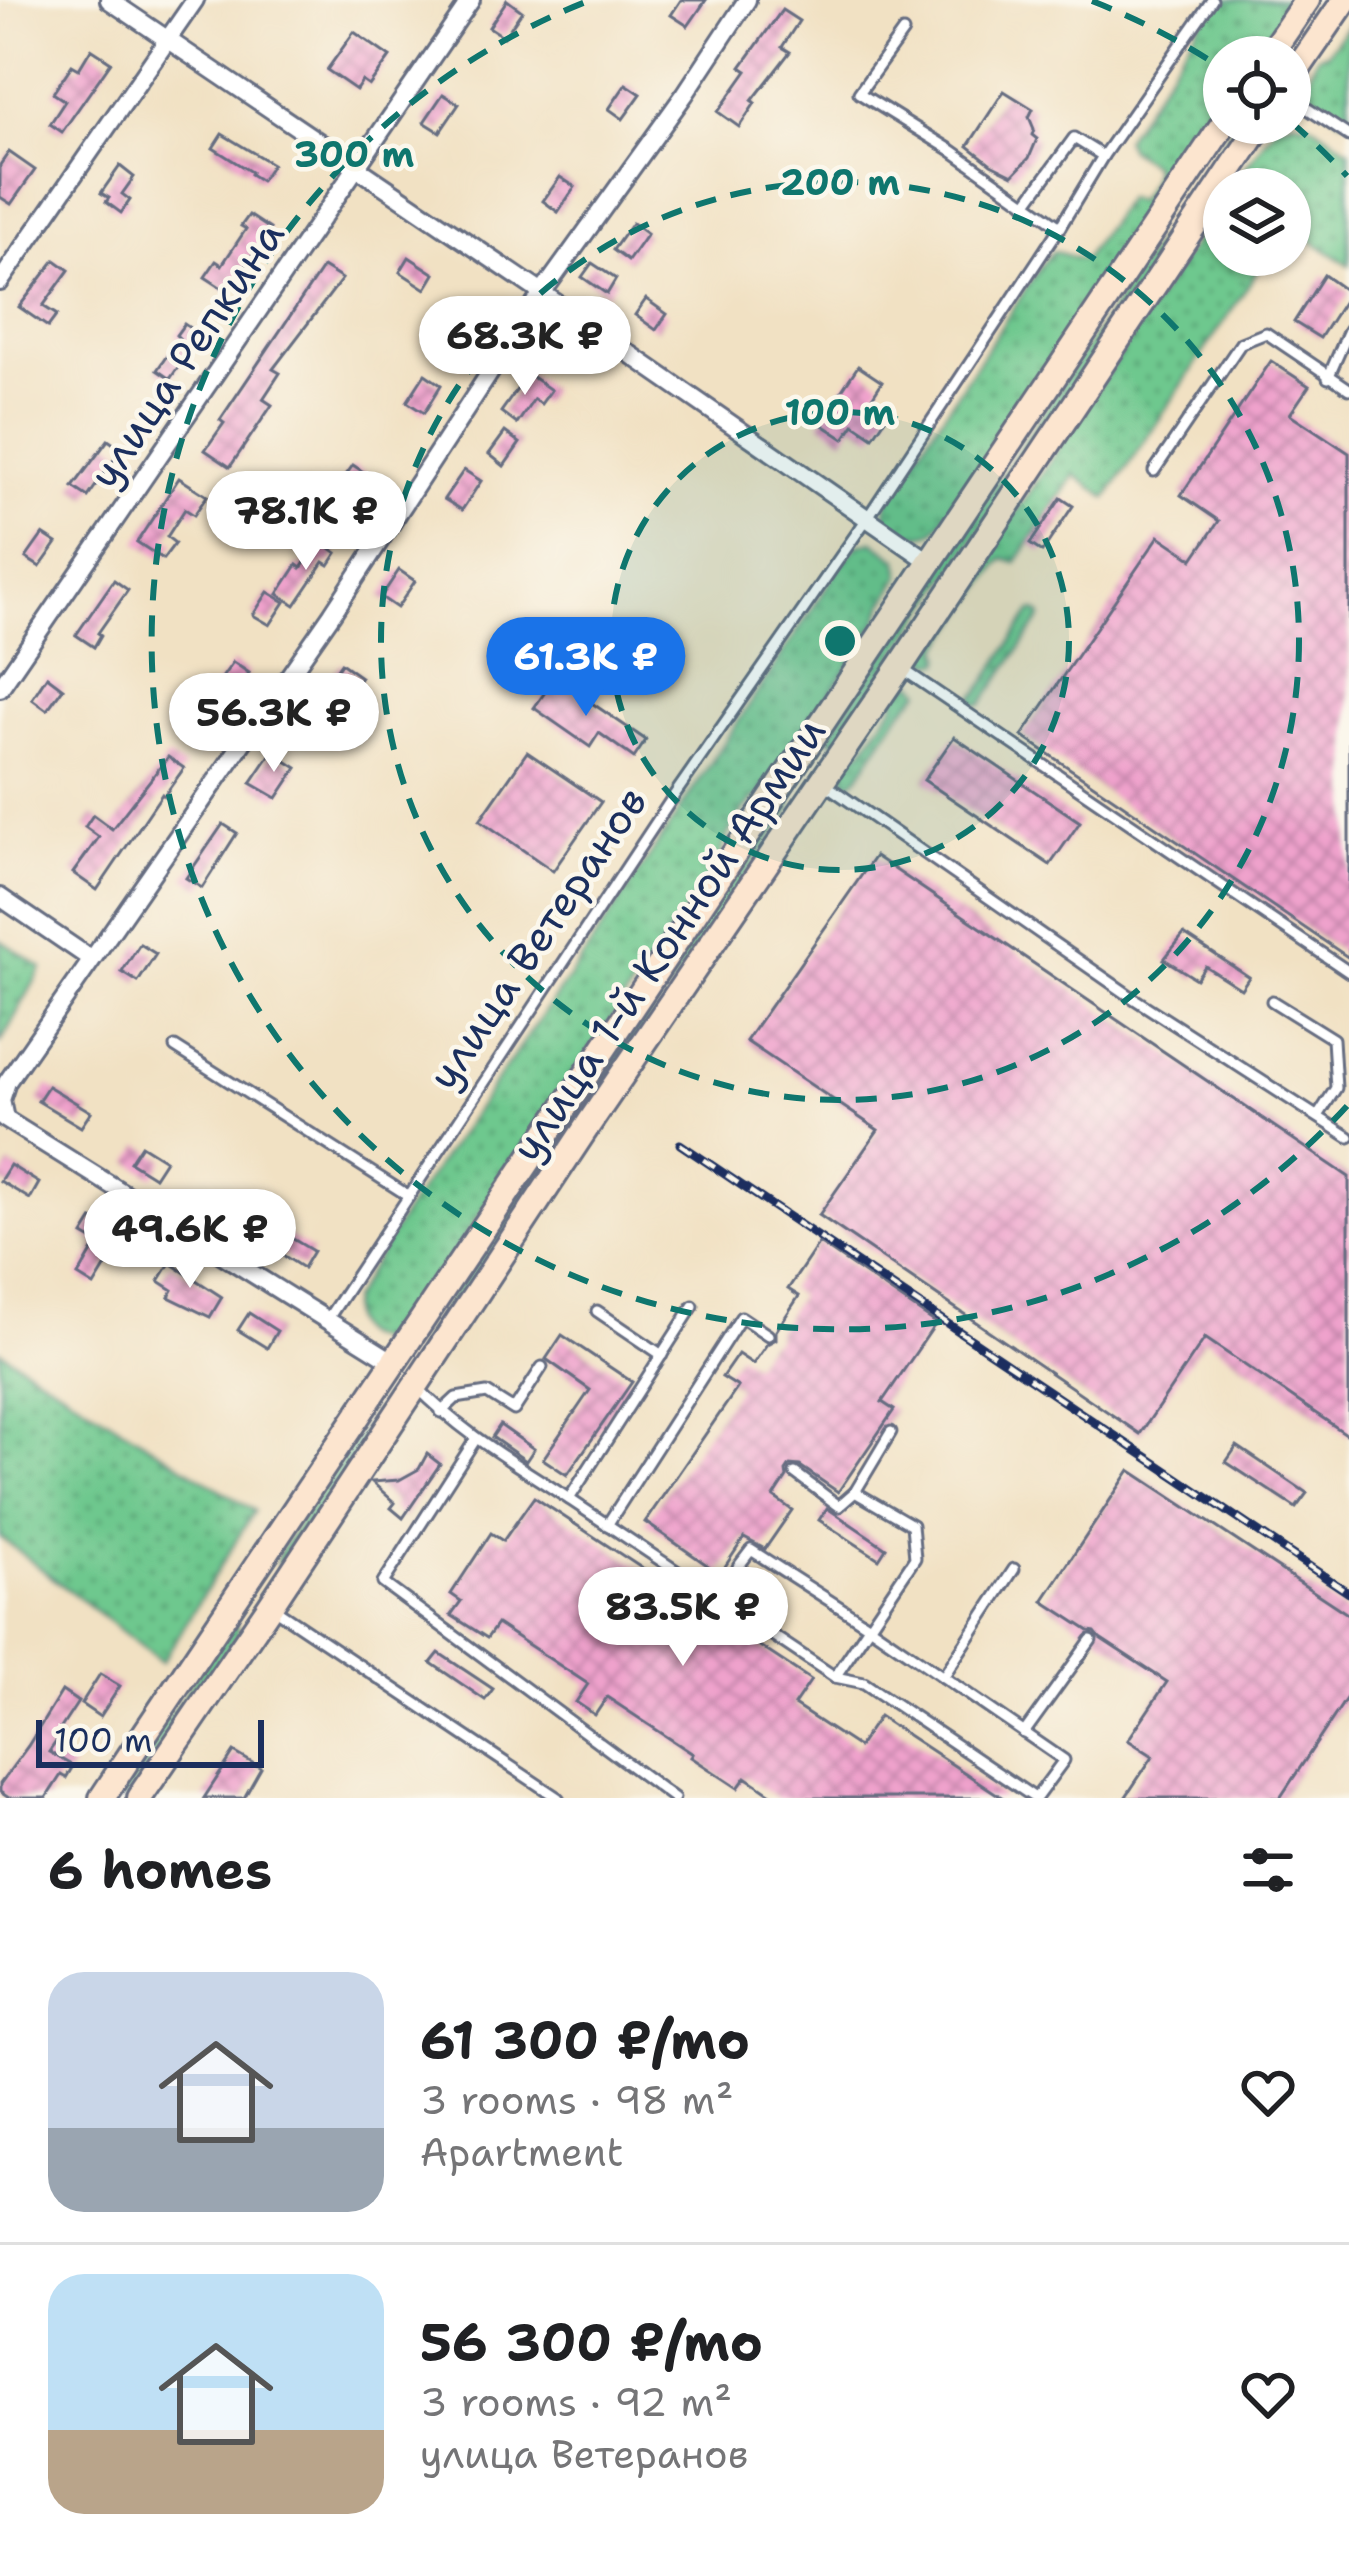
<!DOCTYPE html>
<html lang="en">
<head>
<meta charset="utf-8">
<style>
	body { margin:0; font-family:"Shantell Sans",sans-serif; background:#f6f6f6; color:#202124; height:100vh; display:flex; flex-direction:column; font-size:45px; white-space:nowrap }
	* { box-sizing:border-box; margin:0 }
	p { font-size:39px; color:#757577 }
	.icon { flex:none; width:66px; height:66px; fill:none; stroke:currentColor; stroke-width:2; stroke-linecap:round; stroke-linejoin:round }
	.map { position:relative; height:1798px; overflow:hidden }
	.sheet { display:flex; flex-direction:column; background:#fff; flex:1 }
	.sheet>* { flex:none }
	.controls { position:absolute; left:1203px; top:36px; display:grid; gap:24px }
	.controls a { display:grid; place-items:center; width:108px; height:108px; border-radius:50%; background:#fff; box-shadow:0 3px 9px #0004; font-size:60px }
	.scale { position:absolute; left:36px; bottom:30px; width:228px; box-sizing:border-box; padding-left:12px; border:6px solid #1b2f5e; border-top:0; font-size:33px; line-height:42px; white-space:nowrap; color:#1b2f5e; -webkit-text-stroke:9px #fbf7ec; paint-order:stroke }
	.price { position:absolute; translate:-50% -102px; padding:0 27px; border-radius:42px; background:#fff; color:#222; font-size:39px; line-height:78px; filter:drop-shadow(0 3px 6px #0008) }
	.price::after { content:''; position:absolute; left:50%; top:72px; width:36px; height:27px; margin-left:-18px; background:inherit; clip-path:polygon(0 0,100% 0,50% 100%) }
	.price.current { background:#1a73e8; color:#fff }
	ul { padding:0; list-style:none }
	li { display:flex; align-items:center; gap:36px; height:300px; padding:0 48px }
	li+li { border-top:3px solid #e0e0e0 }
	li span { display:grid; place-items:center; flex:none; width:336px; height:240px; border-radius:36px; color:#555 }
	li>.icon { margin-inline-start:auto }
	span .icon { width:144px; height:144px; fill:#fffc; stroke-width:1 }
	li b { font-size:51px }
	h2 { display:flex; justify-content:space-between; align-items:center; height:144px; padding:0 48px; font-size:51px }
	.map>svg:first-child { display:block }
</style>
</head>
<body>
<div class="map">
<svg width="1349" height="1798" viewBox="0 0 1349 1798">
	<defs>
		<pattern id="green-dots" width="8" height="8" patternUnits="userSpaceOnUse" patternTransform="scale(3)"><rect width="8" height="8" fill="#6ec88e"/><path d="M2 2h.1M6 6h.1" fill="none" stroke="#5aa377" stroke-width="1.8" stroke-linecap="round"/></pattern>
		<pattern id="building-cross-hatch" width="8" height="8" patternUnits="userSpaceOnUse" patternTransform="scale(3)"><rect width="8" height="8" fill="#efa2cc"/><path d="M0 0l8 8M0 8l8-8" fill="none" stroke="#c184a9"/></pattern>
	</defs>
	<rect width="100%" height="100%" fill="#fbf7ec"/>
	<filter id="ink" filterUnits="userSpaceOnUse"><feTurbulence type="fractalNoise" baseFrequency=".00833" numOctaves="2"/><feDisplacementMap in="SourceGraphic" scale="24" xChannelSelector="R" yChannelSelector="G"/><feConvolveMatrix kernelMatrix="1 2 1 2 8 2 1 2 1" color-interpolation-filters="sRGB"/></filter>
	<filter id="wash" filterUnits="userSpaceOnUse"><feTurbulence type="fractalNoise" baseFrequency=".004" numOctaves="4" result="noise"/><feDisplacementMap in="SourceGraphic" scale="48" xChannelSelector="R" yChannelSelector="G"/><feGaussianBlur stdDeviation="2.7" result="paint"/><feColorMatrix in="noise" values="0 0 0 0 0 0 0 0 0 0 0 0 0 0 0 0 0 1.4 0 .05"/><feComposite in="paint" operator="in"/></filter>
	<g filter="url(#wash)">
		<rect width="100%" height="100%" fill="#f1e1c3"/>
		<g fill="url(#green-dots)" stroke="#447c76" stroke-width="3">
			<path d="M1216,0h78l-39,57h-31v34l-30,41 -21,44 -57,91 -146,217 -36,47c-15,8 -46,5 -48,-18 -1,-9 7,-20 11,-28l146,-222 10,-12 30,9 43,-62 11,3 14,-21 2,-15 -24,-16 -5,-10z"/>
			<path d="M1349,24v90l-7,6c-28,-17 -44,-32 -25,-64l10,-3z"/>
			<polygon points="1290,120 1309,122 1349,149 1349,265 1290,227 1290,189 1229,189 1277,123 1290,123"/>
			<polygon points="1235,123 1247,123 963,556 836,742 831,742 829,736 833,730"/>
			<polygon points="1224,197 1224,255 1268,255 1107,498 1075,475 1016,563 1004,559 1000,563 940,648 943,656 941,662 930,663 925,654 930,644"/>
			<path d="M873,541l25,18 3,17 -17,27 -6,18 -112,168c-24,19 -38,38 -46,68l-270,402 -23,24 -35,53 -8,6c-27,-3 -38,-15 -33,-42l57,-93 176,-251 258,-392 16,-19z"/>
			<polygon points="1036,611 1040,614 1041,618 982,704 973,704 973,697 979,692 1031,612"/>
			<polygon points="914,683 921,690 898,716 858,777 851,783 846,782 843,770 850,756 862,751 895,704 895,693 902,686"/>
			<polygon points="791,798 791,808 422,1357 417,1356 418,1346 539,1160 785,800"/>
			<polygon points="0,940 42,968 0,1044"/>
			<polygon points="0,1351 254,1511 162,1662 0,1537"/>
			<polygon points="380,1408 384,1409 385,1413 287,1560 277,1564 278,1554 374,1412"/>
			<polygon points="236,1624 239,1632 126,1798 113,1798 231,1625"/>
		</g>
		<g id="blocks">
			<g fill="url(#building-cross-hatch)">
				<polygon points="507,0 522,11 504,37 489,27"/>
				<polygon points="681,0 706,0 688,26 671,15"/>
				<polygon points="782,10 799,21 782,47 790,52 752,101 755,103 739,127 718,112 747,71 741,67"/>
				<polygon points="354,32 390,57 369,86 362,81 356,90 327,70"/>
				<polygon points="91,49 111,62 62,132 50,124 65,101 53,93 72,65 79,69"/>
				<polygon points="626,84 641,94 623,119 609,109"/>
				<polygon points="1004,91 1033,109 1029,117 1034,129 1032,135 1037,139 1029,158 1013,175 991,164 968,146"/>
				<polygon points="443,94 459,104 440,132 424,122"/>
				<polygon points="222,134 272,164 261,181 250,174 251,172 213,148"/>
				<polygon points="9,152 35,170 11,204 0,197 0,165"/>
				<polygon points="120,166 134,177 122,194 130,200 121,213 106,202 109,198 101,193"/>
				<polygon points="560,177 575,187 558,212 543,201"/>
				<polygon points="249,215 270,229 228,292 205,277 216,261 222,265 246,229 241,226"/>
				<polygon points="632,223 647,234 628,261 613,250"/>
				<polygon points="409,257 435,274 426,289 400,272"/>
				<polygon points="55,260 69,270 43,306 57,315 48,327 19,307"/>
				<polygon points="592,263 616,279 607,294 582,277"/>
				<polygon points="323,267 342,279 273,369 280,373 263,399 272,405 230,467 205,450 224,423 220,420"/>
				<polygon points="1324,275 1349,293 1320,338 1294,322"/>
				<polygon points="646,299 667,314 656,330 635,315"/>
				<polygon points="184,324 200,335 170,379 157,370 179,338 176,335"/>
				<polygon points="1271,361 1309,386 1290,414 1349,453 1349,958 1022,736 1159,536 1193,559 1219,521 1181,495"/>
				<polygon points="858,366 882,382 871,399 890,412 873,437 854,424 844,439 820,423"/>
				<polygon points="425,374 441,385 424,413 407,402"/>
				<polygon points="528,374 551,390 541,404 534,399 517,424 501,412"/>
				<polygon points="505,432 520,443 504,466 489,454"/>
				<polygon points="108,440 121,449 88,497 73,487"/>
				<polygon points="353,465 378,482 360,509 334,492"/>
				<polygon points="464,470 481,481 462,510 444,499"/>
				<polygon points="179,478 207,496 194,515 185,509 167,537 175,543 163,559 137,542"/>
				<polygon points="1061,498 1073,506 1042,552 1030,544"/>
				<polygon points="43,534 57,543 40,567 26,558"/>
				<polygon points="320,541 337,553 329,565 324,562 295,605 278,594 297,565 301,568"/>
				<polygon points="399,570 415,581 397,608 381,597"/>
				<polygon points="114,580 128,590 98,633 101,635 94,647 76,635"/>
				<polygon points="268,592 285,602 270,625 253,615"/>
				<polygon points="233,662 249,673 230,700 214,689"/>
				<polygon points="341,663 361,677 338,710 330,705 315,730 301,721"/>
				<polygon points="47,676 63,688 47,710 32,699"/>
				<polygon points="555,678 646,740 634,758 599,733 590,747 534,708"/>
				<polygon points="206,686 222,696 202,728 186,718"/>
				<polygon points="954,737 1080,822 1050,865 924,780"/>
				<polygon points="272,752 297,768 277,798 251,783"/>
				<polygon points="527,752 601,802 553,871 480,820"/>
				<polygon points="168,757 184,768 164,796 162,794 97,890 73,873 99,837 85,827 93,815 112,829"/>
				<polygon points="223,824 237,833 202,888 186,878"/>
				<polygon points="875,856 1349,1177 1349,1436 1205,1338 1140,1434 819,1215 878,1130 746,1041"/>
				<polygon points="1184,934 1249,977 1241,989 1205,966 1196,979 1164,959"/>
				<polygon points="140,944 156,954 138,982 122,972"/>
				<polygon points="48,1086 91,1112 81,1127 38,1101"/>
				<polygon points="141,1145 165,1160 154,1177 130,1162"/>
				<polygon points="10,1165 39,1183 30,1199 0,1181"/>
				<polygon points="211,1190 251,1213 241,1230 202,1206"/>
				<polygon points="93,1219 132,1242 123,1258 114,1253 94,1286 78,1276 97,1243 83,1235"/>
				<polygon points="288,1236 313,1251 303,1268 278,1252"/>
				<polygon points="819,1243 936,1323 882,1402 894,1410 838,1492 800,1466 790,1465 786,1471 787,1477 774,1497 792,1510 765,1549 744,1538 720,1574 645,1522 738,1387 722,1377 738,1354 753,1364 767,1344 776,1339 776,1331 799,1296 788,1289"/>
				<polygon points="170,1263 222,1297 210,1317 169,1297 173,1290 159,1281"/>
				<polygon points="249,1313 277,1331 267,1348 238,1330"/>
				<polygon points="562,1335 632,1382 567,1475 543,1459 590,1390 546,1359"/>
				<polygon points="500,1425 534,1449 526,1461 492,1437"/>
				<polygon points="1237,1446 1307,1493 1296,1508 1226,1462"/>
				<polygon points="427,1454 440,1464 403,1518 391,1508 395,1503 372,1482 399,1480 419,1469"/>
				<polygon points="1130,1470 1349,1615 1349,1694 1280,1798 1125,1798 1153,1756 1128,1740 1167,1682 1100,1638 1095,1632 1089,1631 1043,1601"/>
				<polygon points="534,1497 811,1680 794,1705 858,1747 879,1716 1003,1798 777,1798 746,1777 738,1788 691,1757 693,1754 607,1697 595,1715 576,1702 588,1684 497,1624 487,1638 451,1615 461,1601 451,1594 491,1533 503,1541"/>
				<polygon points="827,1508 886,1548 879,1559 819,1520"/>
				<polygon points="439,1653 493,1689 485,1700 431,1663"/>
				<polygon points="100,1674 120,1686 100,1717 81,1704"/>
				<polygon points="62,1691 78,1702 59,1731 62,1733 49,1752 73,1766 66,1778 61,1775 46,1798 9,1798 0,1792 0,1784 28,1746"/>
				<polygon points="234,1752 261,1768 244,1798 204,1798"/>
			</g>
		</g>
	</g>
	<g filter="url(#ink)">
		<use href="#blocks" fill-opacity="0" stroke="#666d81" stroke-width="3"/>
		<g fill="none" stroke-linecap="round" stroke-linejoin="round">
			<g stroke="#666d81" stroke-width="15">
				<g id="lane">
					<polyline points="903,32 859,93 951,150 1060,227"/>
					<polyline points="1290,97 1349,136"/>
					<polyline points="1026,204 1074,138 1103,156"/>
					<polyline points="1328,378 1349,330"/>
					<polyline points="1154,471 1241,343 1266,333 1349,389"/>
					<polyline points="901,668 1349,972"/>
					<polyline points="822,782 1133,998 1349,1137"/>
					<polyline points="1272,1001 1333,1039 1336,1088 1318,1116"/>
					<polyline points="175,1047 409,1196"/>
					<polyline points="597,1311 662,1355"/>
					<polyline points="327,1320 673,797 866,520 1060,227 1103,156 1212,0"/>
					<path d="M416,1386c49,50 99,77 156,115 88,58 175,118 263,176l29,6 171,115"/>
					<polyline points="441,1412 456,1398 487,1393 514,1410 542,1367"/>
					<polyline points="475,1440 383,1583 674,1798"/>
					<polyline points="795,1473 839,1506 855,1492 912,1525 915,1558 835,1677"/>
					<polyline points="855,1492 891,1432"/>
					<polyline points="569,1499 693,1306"/>
					<polyline points="607,1525 741,1317 768,1335"/>
					<polyline points="738,1567 751,1550 869,1626 1064,1760 1036,1798"/>
					<polyline points="275,1609 558,1798"/>
					<polyline points="943,1677 1014,1569"/>
					<polyline points="1024,1733 1091,1640"/>
				</g>
			</g>
			<g stroke="#666d81" stroke-width="22">
				<g id="street">
					<polyline points="109,0 542,293 933,564"/>
					<polyline points="0,282 195,0"/>
					<polyline points="0,688 471,0"/>
					<polyline points="0,897 91,959"/>
					<polyline points="394,1362 5,1119 1,1100 7,1082 332,614 542,293 685,94 747,0"/>
				</g>
			</g>
			<g stroke="#666d81" stroke-width="30">
				<g id="secondary">
					<polyline points="1268,57 1307,0"/>
					<polyline points="1290,80 1345,0"/>
					<path d="M102,1798c371,-560 751,-1114 1122,-1675"/>
					<polyline points="139,1798 270,1606 590,1122 900,667 1262,123"/>
				</g>
			</g>
			<use href="#lane" stroke="#fff" stroke-width="9"/>
			<use href="#street" stroke="#fff" stroke-width="16"/>
			<use href="#secondary" stroke="#fce5cf" stroke-width="24"/>
			<g stroke="#1b2f5e" stroke-width="9">
				<polyline id="rail" points="680,1144 1349,1593"/>
			</g>
			<use href="#rail" stroke="#fbf7ec" stroke-width="4.5" stroke-dasharray="14" stroke-linecap="butt"/>
		</g>
	</g>
	<circle cx="840" cy="641" r="229" fill="#0f766e" fill-opacity=".12"/>
	<g fill="none" stroke="#0f766e" stroke-width="6" stroke-dasharray="21 15">
		<circle cx="840" cy="641" r="229"/>
		<circle cx="840" cy="641" r="459"/>
		<path d="M1347 1106A688 688 0 1 1 588 1M1092 1A688 688 0 0 1 1220 67M1291 122A688 688 0 0 1 1347 176"/>
	</g>
	<g text-anchor="middle" stroke-width="9" stroke-linejoin="round" paint-order="stroke">
		<g font-size="42" fill="#1b2f5e" stroke="#fbf7ec">
			<text transform="translate(186 354) rotate(-56)" y="15">улица Репкина</text>
			<text transform="translate(537 938) rotate(-56)" y="15">улица Ветеранов</text>
			<text transform="translate(668 939) rotate(-56)" y="15">улица 1-й Конной Армии</text>
		</g>
	</g>
	<circle cx="840" cy="641" r="18" fill="#0f766e" stroke="#fbf7ec" stroke-width="6"/>
	<g font-size="36" text-anchor="middle" font-weight="bold" fill="#0f766e" stroke="#fbf7ec" stroke-width="9" stroke-linejoin="round" paint-order="stroke">
		<text x="354" y="167">300 m</text>
		<text x="840" y="195">200 m</text>
		<text x="840" y="425">100 m</text>
	</g>
</svg>
<div class="controls">
<a><svg class="icon" aria-label="locate" viewBox="0 0 24 24"><circle cx="12" cy="12" r="6"/><path d="M12 2v4M12 18v4M2 12h4M18 12h4"/></svg></a>
<a><svg class="icon" aria-label="layers" viewBox="0 0 24 24"><path d="M12 4l9 5-9 5-9-5zM3 14l9 5 9-5"/></svg></a>
</div>
<div class="scale">100 m</div>
<b class="price" style="left:525px;top:398px">68.3K ₽</b>
<b class="price" style="left:306px;top:573px">78.1K ₽</b>
<b class="price current" style="left:586px;top:719px">61.3K ₽</b>
<b class="price" style="left:274px;top:775px">56.3K ₽</b>
<b class="price" style="left:190px;top:1291px">49.6K ₽</b>
<b class="price" style="left:683px;top:1669px">83.5K ₽</b>
</div>
<section class="sheet">
<h2>6 homes<svg class="icon" aria-label="filters" viewBox="0 0 24 24"><path d="M4 7h16M4 17h16"/><circle cx="9" cy="7" r="2"/><circle cx="15" cy="17" r="2"/></svg></h2>
<ul>
<li><span style="background:linear-gradient(#c9d6e8 65%,#9aa5b1 0)"><svg class="icon" aria-label="home" viewBox="0 0 24 24"><path d="M3 11l9-7 9 7M6 9v11h12V9"/></svg></span><div><b>61 300 ₽/mo</b><p>3 rooms · 98 m²</p><p>Apartment</p></div><svg class="icon" aria-label="heart" viewBox="0 0 24 24"><path d="M12 20l-8-8c-3-5 5-10 8-4 3-6 11-1 8 4z"/></svg></li>
<li><span style="background:linear-gradient(#bfe0f5 65%,#b9a48a 0)"><svg class="icon" aria-label="home" viewBox="0 0 24 24"><path d="M3 11l9-7 9 7M6 9v11h12V9"/></svg></span><div><b>56 300 ₽/mo</b><p>3 rooms · 92 m²</p><p>улица Ветеранов</p></div><svg class="icon" aria-label="heart" viewBox="0 0 24 24"><path d="M12 20l-8-8c-3-5 5-10 8-4 3-6 11-1 8 4z"/></svg></li>
</ul>
</section>
</body>
</html>
